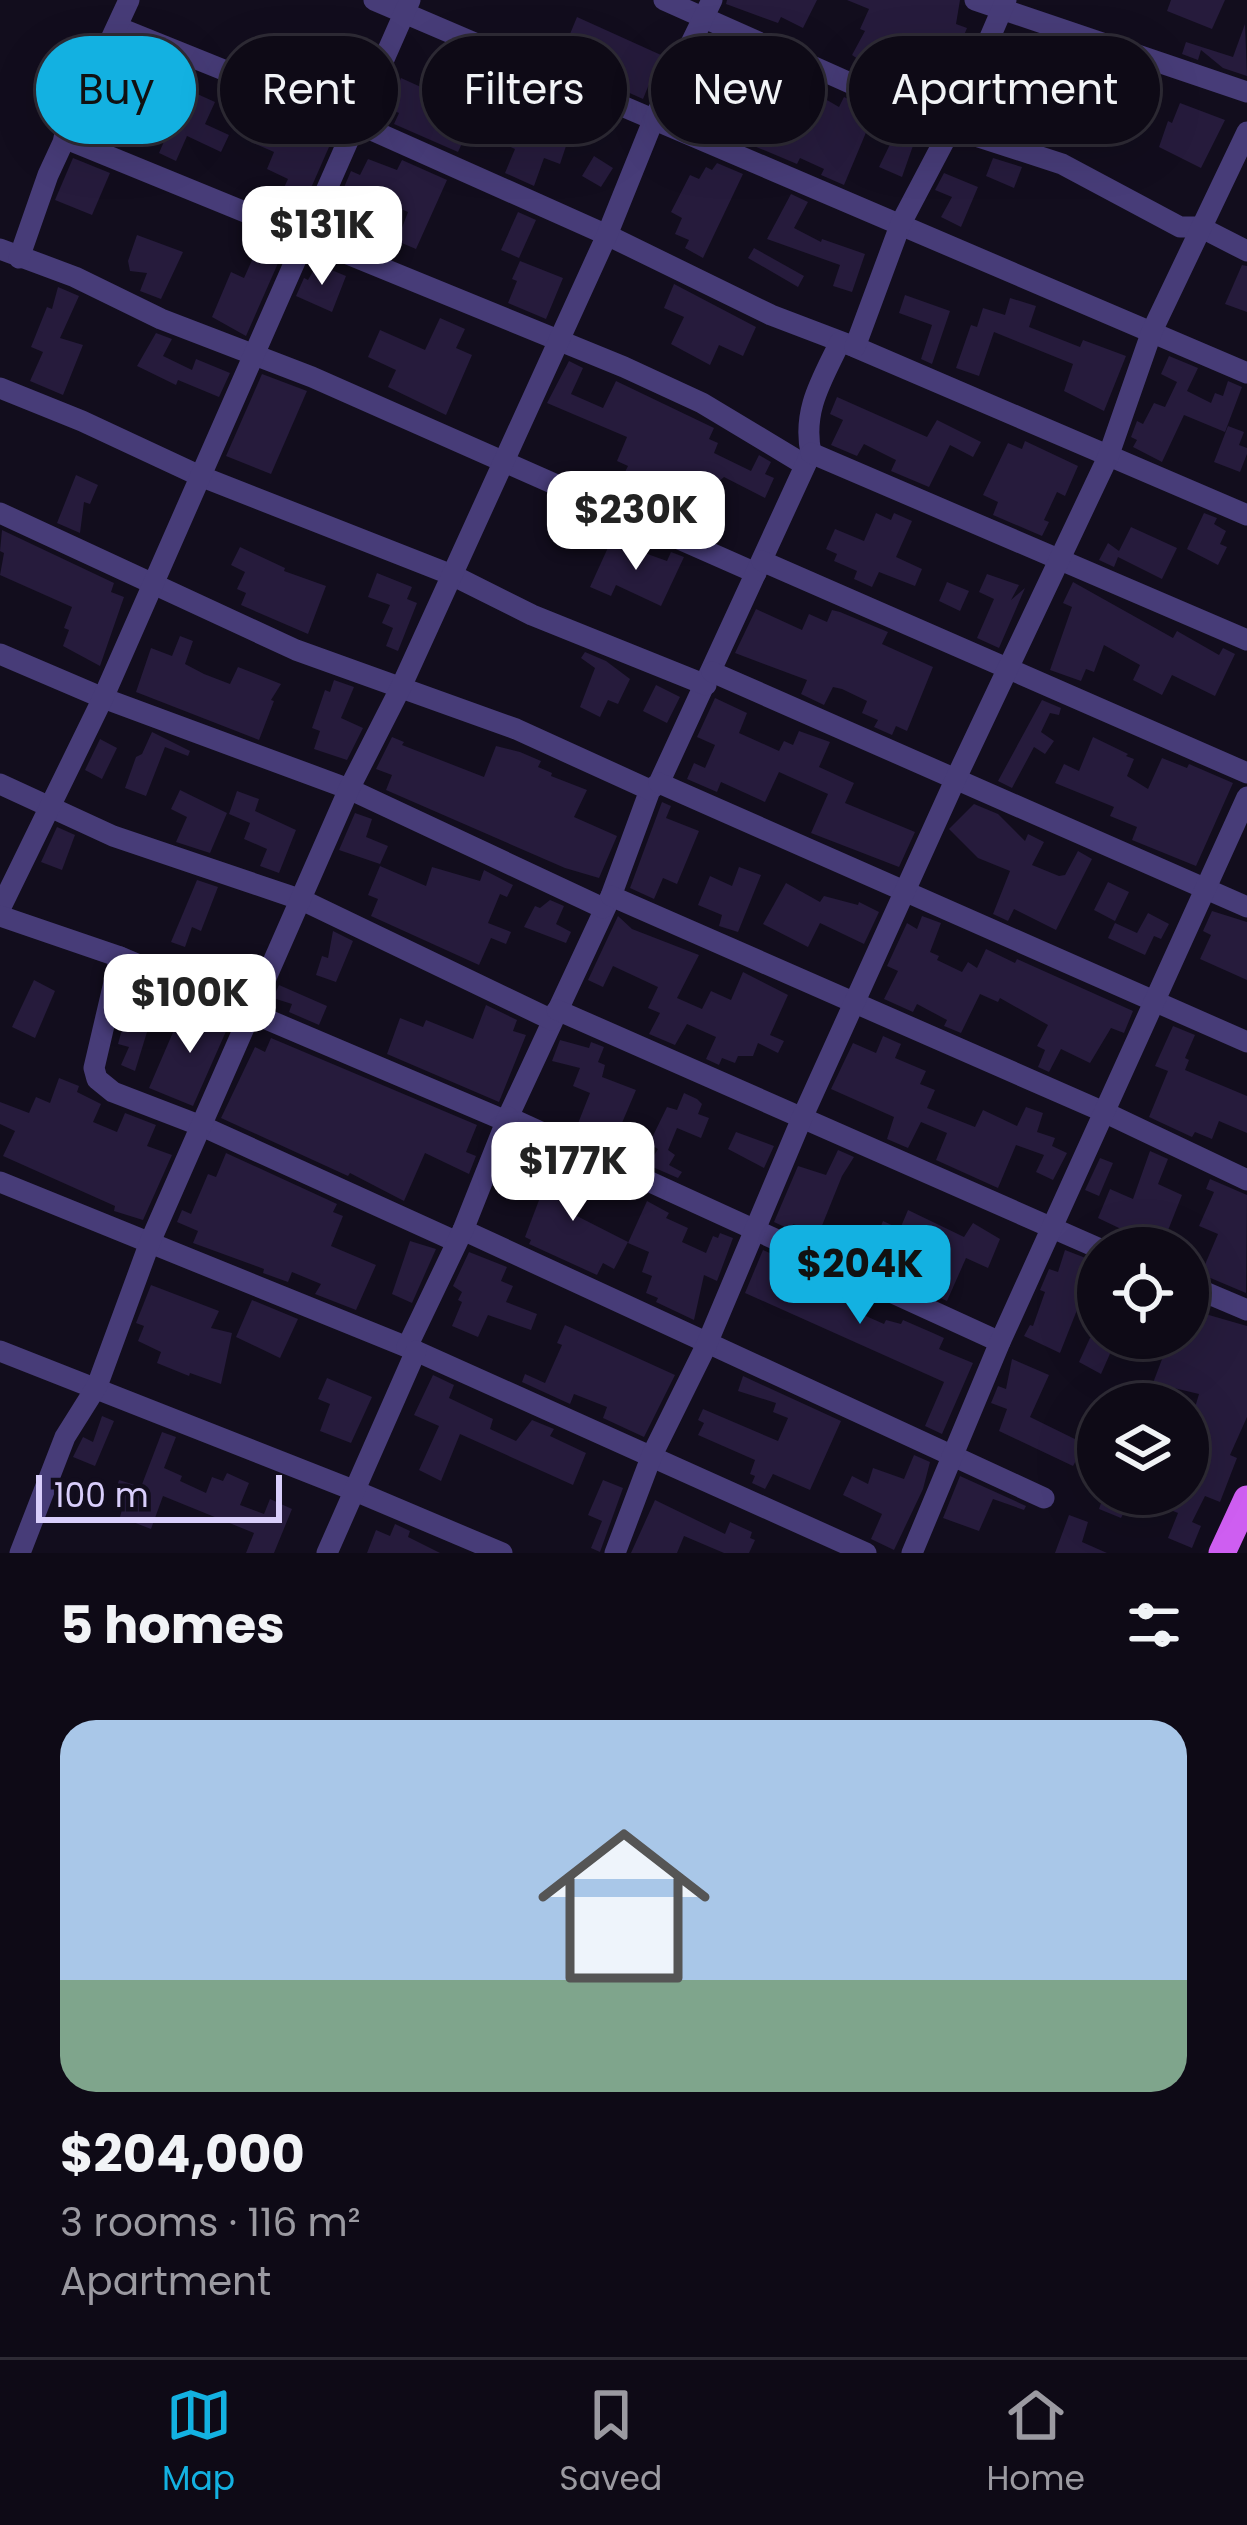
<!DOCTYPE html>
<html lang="en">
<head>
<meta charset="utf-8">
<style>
	body { margin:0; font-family:Poppins,sans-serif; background:#17131f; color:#f1f3f6; height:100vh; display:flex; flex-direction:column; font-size:45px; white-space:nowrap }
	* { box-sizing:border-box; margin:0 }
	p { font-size:39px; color:#9b9aa1 }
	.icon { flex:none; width:66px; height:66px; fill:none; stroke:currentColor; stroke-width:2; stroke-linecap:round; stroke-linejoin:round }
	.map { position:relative; height:1553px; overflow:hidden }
	.sheet { display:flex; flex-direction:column; background:#0e0a16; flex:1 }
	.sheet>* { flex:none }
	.top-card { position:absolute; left:36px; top:36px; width:1176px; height:108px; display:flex; gap:24px }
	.controls { position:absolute; left:1077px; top:1227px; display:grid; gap:24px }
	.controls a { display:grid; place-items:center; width:132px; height:132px; border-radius:50%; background:#0e0a16; box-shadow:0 12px 48px #0002,0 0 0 3px #2e2b35; font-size:60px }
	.scale { position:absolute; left:36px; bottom:30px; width:246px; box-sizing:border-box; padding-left:12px; border:6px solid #d9cefb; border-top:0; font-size:33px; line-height:42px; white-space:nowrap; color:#d9cefb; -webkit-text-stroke:9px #120d1d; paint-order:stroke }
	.price { position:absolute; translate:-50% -102px; padding:0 27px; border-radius:24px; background:#fff; color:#222; font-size:39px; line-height:78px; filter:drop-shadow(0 3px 6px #0008) }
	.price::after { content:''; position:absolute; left:50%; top:72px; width:36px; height:27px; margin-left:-18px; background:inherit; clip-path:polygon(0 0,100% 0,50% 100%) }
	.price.current { background:#13b1e1; color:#111 }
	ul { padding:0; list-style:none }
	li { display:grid; align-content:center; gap:24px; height:636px; padding:0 60px }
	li+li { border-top:3px solid #2e2b35 }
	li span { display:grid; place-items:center; height:372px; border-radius:36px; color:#555 }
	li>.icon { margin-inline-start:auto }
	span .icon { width:216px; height:216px; fill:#fffc; stroke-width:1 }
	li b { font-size:51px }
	h2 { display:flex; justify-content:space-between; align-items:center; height:144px; padding:0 60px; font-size:51px }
	.chip { padding:0 42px; border-radius:54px; background:#0e0a16; box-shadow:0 12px 48px #0002,0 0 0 3px #2e2b35; font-size:42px; line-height:108px }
	.chip.current { background:#13b1e1; color:#111 }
	.tab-bar { display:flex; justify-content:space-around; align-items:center; height:168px; border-top:3px solid #2e2b35; background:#0e0a16; font-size:33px; color:#9b9aa1 }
	.tab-bar a { display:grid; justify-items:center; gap:6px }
	.tab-bar .current { color:#13b1e1 }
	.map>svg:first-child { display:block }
</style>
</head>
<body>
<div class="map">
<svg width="1247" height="1553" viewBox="0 0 1247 1553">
	<rect width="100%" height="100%" fill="#120d1d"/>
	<g fill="#261b3c">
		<polygon points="727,0 817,0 803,28 781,17 778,23 726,4"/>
		<polygon points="847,0 960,0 956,24 967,28 939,95 870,67 852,55 865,31 860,29 869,9"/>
		<polygon points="1171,0 1225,0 1212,29 1167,11"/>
		<polygon points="577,17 661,55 643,99 614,86 621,72 587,57 581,71 566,65 578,38 570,34"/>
		<polygon points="1245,24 1247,76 1223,68 1201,50 1198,60 1182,54 1186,42 1233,57"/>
		<polygon points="1032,46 1050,53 1048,58 1085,70 1078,89 1049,79 1043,96 1004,86 1011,69 996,61 1002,47 1029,56"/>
		<polygon points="50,67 73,76 65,94 43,86"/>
		<polygon points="777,67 802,78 790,95 815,105 820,96 839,107 844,97 875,111 844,185 821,175 824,169 800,158 797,164 723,133 733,111 719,103 729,84 749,94 760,74 768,78"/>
		<polygon points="441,72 458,80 445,119 469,128 458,152 394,124 399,113 388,108 401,78 432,92"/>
		<polygon points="482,75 537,95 522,128 566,146 560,164 544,158 534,186 505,173 515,149 493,139 502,118 469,104"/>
		<polygon points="195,93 215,102 205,124 229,135 221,152 187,136 176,161 159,153 169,130 154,123 163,104 186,115"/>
		<polygon points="1180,103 1225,120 1201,168 1159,147 1168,121 1172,123"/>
		<polygon points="278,120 297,128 299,122 312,128 314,123 336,131 304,204 281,194 288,179 267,169 274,152 251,142 259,125 274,131"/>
		<polygon points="896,132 915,140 902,177 879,167"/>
		<polygon points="594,156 613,168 601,187 582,176"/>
		<polygon points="73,158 110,173 92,215 55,200"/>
		<polygon points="993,158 1022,167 1014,188 986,176"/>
		<polygon points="368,159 397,170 402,160 447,180 416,249 397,241 408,212 382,201 367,236 335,222 340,208 336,206 351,171 360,175"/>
		<polygon points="717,163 743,174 703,258 685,248 689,240 675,234 682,218 671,212 690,175 699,179 706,167 712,170"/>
		<polygon points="944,173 978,187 961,227 941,217 952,197 935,190"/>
		<polygon points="791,194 808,202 794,228 821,242 822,239 865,254 852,292 833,286 840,265 767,239"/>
		<polygon points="518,212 536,220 519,258 501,250"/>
		<polygon points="137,235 183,252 161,299 140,291 147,273 130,271 128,261"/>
		<polygon points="275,240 286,245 246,336 212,317 231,272 244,278 253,258 265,263"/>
		<polygon points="754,248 804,276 798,287 748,258"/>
		<polygon points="520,261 563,278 546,319 508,303 517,281 512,279"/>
		<polygon points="317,264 346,276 332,312 296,296 304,278 308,280"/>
		<polygon points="1242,265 1247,266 1247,312 1225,304"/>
		<polygon points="674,284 756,327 743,356 719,345 710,365 671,344 684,317 664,308"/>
		<polygon points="58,287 79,296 60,338 83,345 63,395 30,381 43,352 31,347 47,307 52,309"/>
		<polygon points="905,295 950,311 932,364 921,359 932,325 899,313"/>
		<polygon points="1010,298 1036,306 1029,327 1080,347 1083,340 1126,356 1104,411 1064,391 1073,364 994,332 979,376 956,368 971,325 977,327 983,308 1005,315"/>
		<polygon points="440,318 465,329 456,348 472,355 446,415 388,387 396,370 368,357 380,330 425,350"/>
		<polygon points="156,333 172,339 163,356 192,370 196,359 230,373 219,397 178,380 176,385 137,366"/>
		<polygon points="1169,356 1198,368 1187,391 1211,403 1215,393 1223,396 1228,381 1242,387 1225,432 1184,415 1162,462 1133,447 1137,440 1131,437 1137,421 1143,424 1154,403 1165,407 1177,382 1161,374"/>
		<polygon points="569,361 583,368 571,394 603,408 616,381 714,428 709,439 718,443 714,453 751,471 759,455 771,462 765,474 774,478 765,498 724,477 716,484 702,514 663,496 660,505 631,492 635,482 623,476 628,466 617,461 627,437 547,403"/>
		<polygon points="262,374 307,391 271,474 226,456"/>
		<polygon points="837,397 927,437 937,420 981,442 973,457 950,445 929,487 891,471 896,460 864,444 857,456 831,445 843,420 830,414"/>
		<polygon points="1228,426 1244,432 1239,445 1247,448 1247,454 1240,472 1214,462"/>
		<polygon points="1025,441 1078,466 1065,496 1057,492 1044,520 1049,522 1042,536 993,515 998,502 983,495 1008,443 1022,449"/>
		<polygon points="76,475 98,485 90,504 84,502 80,533 57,523"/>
		<polygon points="876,513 891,520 894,513 912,521 896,557 922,569 915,586 879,572 872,587 854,579 857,571 834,561 837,554 826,549 835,529 864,541"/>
		<polygon points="1204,513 1217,518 1214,524 1226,531 1220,544 1227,547 1218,565 1187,549"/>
		<polygon points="1131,527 1177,548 1162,579 1118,557 1114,567 1099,560 1108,543 1119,551"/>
		<polygon points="2,530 114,583 111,592 124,597 100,666 63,646 69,630 64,628 72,607 0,575 4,553 0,551"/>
		<polygon points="611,541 667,561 671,552 684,557 661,606 616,585 611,596 590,587"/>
		<polygon points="240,547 285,568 284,571 326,586 308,634 241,605 246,593 237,589 245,572 231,565"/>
		<polygon points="377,573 412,587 407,599 417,603 398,651 386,646 393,628 382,623 390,605 368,597"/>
		<polygon points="987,574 1019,585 1011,600 1025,588 999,648 977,638 994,599 979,592"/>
		<polygon points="947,582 969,591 960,611 939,601"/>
		<polygon points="1073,582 1173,638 1177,631 1219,655 1223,648 1235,654 1215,696 1172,675 1162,695 1133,680 1140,665 1104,645 1094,672 1086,669 1081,681 1050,670 1072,607 1063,603"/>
		<polygon points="756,609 802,630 809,614 827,622 832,610 840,612 888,632 882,644 933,667 907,731 896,726 892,735 874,727 878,720 862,713 867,701 842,689 833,687 824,705 801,694 807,680 735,653"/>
		<polygon points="180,636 193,641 185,664 204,674 230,684 238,667 281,684 271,700 274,701 259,740 136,692 151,648 172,656"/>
		<polygon points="585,652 606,661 630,679 618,704 608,700 600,717 580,707 595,668 581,658"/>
		<polygon points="334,680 354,687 341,718 363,728 347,760 314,749 320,731 312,728 325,690 330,692"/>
		<polygon points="656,685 680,697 667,723 643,711"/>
		<polygon points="715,698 747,713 739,733 779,751 784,741 793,745 799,731 830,742 819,767 854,783 845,803 915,832 899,867 811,833 828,794 779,772 765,802 721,782 717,792 687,779 694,763 705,768 715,745 697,737"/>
		<polygon points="1042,700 1061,708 1059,715 1050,713 1041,732 1054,741 1045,754 1034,747 1012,788 998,781"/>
		<polygon points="152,732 190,751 188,756 165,747 146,796 125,788 136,757 142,754"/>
		<polygon points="392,737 404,742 402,745 484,777 496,746 520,752 541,761 538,767 552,773 551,776 587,790 574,817 617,836 599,878 565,868 386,790 392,775 376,769"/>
		<polygon points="1093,737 1128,754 1126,756 1134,759 1127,776 1148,789 1162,758 1187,768 1189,764 1233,783 1196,866 1132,840 1137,827 1110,816 1114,807 1055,783 1064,764 1079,771"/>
		<polygon points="100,739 117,748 102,779 85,770"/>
		<polygon points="180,790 227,813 210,853 176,842 187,817 171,809"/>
		<polygon points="237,791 259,799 255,811 296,830 279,873 260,866 267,849 244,839 250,823 229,814"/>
		<polygon points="662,802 671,806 666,818 699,831 677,884 663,878 654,899 630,888"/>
		<polygon points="974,804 998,814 1025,841 1028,834 1044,842 1032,865 1059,876 1065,875 1078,851 1092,859 1056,930 1014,909 1008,921 993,914 1010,871 978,858 949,829"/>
		<polygon points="355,813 372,819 366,837 388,846 380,864 339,850"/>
		<polygon points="57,827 75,835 62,870 41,862"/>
		<polygon points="380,866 426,886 432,867 480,881 484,870 513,885 507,897 500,894 488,923 511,932 506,944 491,938 479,965 371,916 378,899 368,895"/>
		<polygon points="739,867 761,875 738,932 719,926 722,915 698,905 710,876 732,886"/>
		<polygon points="197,880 218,887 201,931 192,927 185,947 171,942"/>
		<polygon points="1108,882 1129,892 1115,921 1094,910"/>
		<polygon points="786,883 820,902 824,896 858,905 859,902 879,912 864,944 820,923 808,947 763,924"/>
		<polygon points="550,900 564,906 556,924 571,932 566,943 524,927 535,906 540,908"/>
		<polygon points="1212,911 1247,922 1247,980 1200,959 1211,935 1203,931"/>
		<polygon points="1148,913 1169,924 1161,939 1154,936 1145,955 1108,938 1115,923 1137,933"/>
		<polygon points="618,916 632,929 699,955 677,998 702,1009 711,991 731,1000 743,972 788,995 770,1035 784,1041 778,1053 758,1043 753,1056 738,1056 735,1063 722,1058 719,1065 706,1059 716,1037 687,1024 675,1045 649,1034 660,1013 648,1008 658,987 613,966 603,987 588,980"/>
		<polygon points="922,916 941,923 930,952 939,956 937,960 962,972 968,962 977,968 986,949 1015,963 1017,959 1133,1011 1124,1033 1111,1028 1090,1063 1061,1049 1049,1072 1038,1067 1045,1050 1037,1046 1048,1025 1000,998 998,1002 980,994 961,1033 944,1026 947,1020 917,1004 913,1012 884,999 898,971 887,966 907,923 917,929"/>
		<polygon points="333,931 353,941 336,982 316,975 322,956 328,958"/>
		<polygon points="34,980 55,991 35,1038 12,1027"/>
		<polygon points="279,985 327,1006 319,1025 289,1012 292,1004 273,998"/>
		<polygon points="486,1005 517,1020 513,1031 526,1035 499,1102 387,1054 400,1018 423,1027 426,1020 473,1039"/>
		<polygon points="196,1006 231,1020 193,1106 149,1088 180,1016 191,1021"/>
		<polygon points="143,1016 151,1019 135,1071 121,1065 129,1047 118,1044 123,1026 137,1030"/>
		<polygon points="1173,1026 1195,1035 1185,1058 1189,1060 1185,1070 1247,1096 1247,1133 1219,1121 1212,1139 1195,1132 1192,1137 1149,1117 1168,1071 1155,1066"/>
		<polygon points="883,1036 901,1044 895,1058 926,1071 920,1084 935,1090 927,1108 975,1127 983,1110 1017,1126 1026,1107 1043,1113 1037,1132 1055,1138 1052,1146 1067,1153 1053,1180 1036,1172 1044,1155 1016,1145 998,1188 936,1160 947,1133 921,1122 908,1148 887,1139 894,1117 831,1089 853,1043 876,1053"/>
		<polygon points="271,1038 477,1125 466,1152 476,1156 469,1174 425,1153 404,1201 350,1173 348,1176 221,1118 255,1047 265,1052"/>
		<polygon points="560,1040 589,1048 591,1042 604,1047 598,1062 605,1065 602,1077 636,1090 613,1144 577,1126 590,1093 573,1086 580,1068 552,1061"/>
		<polygon points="59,1078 79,1086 77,1092 101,1104 93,1122 117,1132 125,1113 156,1125 147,1146 172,1155 143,1220 114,1211 115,1206 3,1156 15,1131 0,1124 0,1102 29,1113 36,1097 50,1103"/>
		<polygon points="684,1093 697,1099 702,1104 698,1114 709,1118 701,1138 677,1128 668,1150 675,1155 669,1165 682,1172 678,1178 648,1165 658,1149 649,1144 667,1107 677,1110"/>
		<polygon points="736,1132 774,1146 764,1168 728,1149"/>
		<polygon points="838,1150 854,1157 842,1176 819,1233 793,1224 791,1230 774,1222 798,1166 826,1175"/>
		<polygon points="1150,1151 1168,1159 1158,1184 1182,1195 1161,1248 1098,1218 1110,1189 1133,1199"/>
		<polygon points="226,1153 337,1204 333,1212 343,1216 331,1246 376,1265 356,1310 315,1294 321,1284 292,1272 288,1282 263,1273 264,1269 193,1243 198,1231 177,1222 182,1210 191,1214 208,1174 216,1177"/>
		<polygon points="1100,1158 1113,1163 1099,1196 1085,1190"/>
		<polygon points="565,1166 572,1174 580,1166 604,1180 571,1213 628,1242 614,1269 603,1263 597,1275 529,1244 531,1240 525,1237 544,1187"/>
		<polygon points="1210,1179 1247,1195 1246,1293 1201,1274 1218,1234 1199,1226 1214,1192 1206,1189"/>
		<polygon points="647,1201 669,1213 666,1218 688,1228 682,1242 706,1253 713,1236 718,1238 720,1233 733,1238 717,1281 704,1275 694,1320 656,1302 658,1298 646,1293 652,1276 642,1272 649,1252 628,1243"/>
		<polygon points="908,1210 964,1237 973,1223 1000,1239 988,1268 966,1258 947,1301 866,1264 883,1221 900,1229"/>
		<polygon points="410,1241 436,1249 412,1303 392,1294"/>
		<polygon points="763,1250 856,1292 851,1307 859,1313 884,1324 886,1320 901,1324 903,1320 933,1333 944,1338 939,1349 973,1363 942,1434 925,1426 944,1382 745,1293"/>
		<polygon points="1065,1250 1096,1262 1060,1353 1024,1336 1030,1325 1033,1326 1045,1292 1040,1290 1049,1269 1058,1272"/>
		<polygon points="469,1252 507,1267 501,1281 513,1286 506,1302 537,1314 531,1330 488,1315 478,1337 452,1326 462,1302 458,1300 462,1292 453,1286"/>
		<polygon points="151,1285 219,1311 211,1328 232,1333 221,1384 190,1373 189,1376 157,1363 161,1352 138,1341 144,1326 136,1323"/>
		<polygon points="252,1300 298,1319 280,1358 236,1337"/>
		<polygon points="1188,1309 1247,1326 1247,1417 1230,1455 1237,1458 1220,1502 1205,1496 1192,1522 1201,1526 1192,1548 1168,1538 1178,1513 1173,1511 1180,1494 1188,1494 1188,1431 1199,1394 1153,1383 1170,1338 1188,1338"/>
		<polygon points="565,1325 675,1375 644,1437 603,1418 607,1407 574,1394 570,1404 522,1382 525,1374 545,1383 562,1345 557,1343"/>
		<polygon points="1090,1338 1117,1338 1101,1374 1079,1362"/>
		<polygon points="1012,1359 1049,1375 1030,1417 1085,1444 1073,1466 999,1431 1007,1409 991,1403 998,1386 1006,1389"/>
		<polygon points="433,1375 454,1385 449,1398 493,1419 490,1429 516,1441 532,1420 554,1429 550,1436 586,1453 573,1485 460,1434 441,1481 419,1470 439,1426 414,1415"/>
		<polygon points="743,1376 841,1421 810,1490 773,1474 765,1489 752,1483 755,1476 750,1474 755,1460 698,1435 704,1423 698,1420 703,1409 778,1441 788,1418 773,1412 776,1403 738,1391"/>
		<polygon points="327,1378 372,1397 351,1443 320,1431 330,1404 318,1399"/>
		<polygon points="102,1416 114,1421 95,1466 73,1457 83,1437 93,1442"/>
		<polygon points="162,1432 176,1437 164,1468 182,1476 180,1481 206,1493 212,1477 223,1481 227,1473 249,1483 240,1505 264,1514 270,1499 292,1509 274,1553 246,1553 254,1533 163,1496 151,1529 120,1517 124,1502 113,1499 119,1480 141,1487"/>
		<polygon points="914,1455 930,1462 923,1489 894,1550 871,1539 882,1514 843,1495 852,1476 868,1484 873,1468 904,1479"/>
		<polygon points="960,1476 1026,1506 1024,1510 993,1499 979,1531 943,1518"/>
		<polygon points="603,1480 623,1488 600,1552 591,1548 602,1521 588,1515"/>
		<polygon points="1104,1494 1133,1494 1121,1518 1099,1509"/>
		<polygon points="655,1500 725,1534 730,1522 752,1532 750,1538 755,1540 749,1553 724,1553 684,1536 677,1553 631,1553"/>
		<polygon points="1069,1515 1088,1522 1082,1542 1107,1553 1055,1553"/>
		<polygon points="395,1524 410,1531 408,1537 440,1553 367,1553 376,1530 390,1536"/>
	</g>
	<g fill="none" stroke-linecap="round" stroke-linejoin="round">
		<g stroke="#473c78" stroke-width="21">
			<polyline points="374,0 1247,373"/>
			<polyline points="664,0 951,128 1062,164 1180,227 1200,227 1247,251"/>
			<polyline points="975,0 1247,92"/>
			<polyline points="117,27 358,124 607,235 771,315 855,347 1247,515"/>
			<polyline points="64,138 624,367 702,403 805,465"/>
			<polyline points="0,249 75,277 161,319 312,377 756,573"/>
			<polyline points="19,258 48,175 129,0"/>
			<path d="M840,342c-18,38 -38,68 -29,111l-152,330 -9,7 -39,106 -103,221 492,225"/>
			<polyline points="855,347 901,223 951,128 1006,0"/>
			<polyline points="0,388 82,421 200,476 452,575 532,615 706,685"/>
			<polyline points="811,453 1247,640"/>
			<polyline points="0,513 296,650 516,729 650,790"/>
			<polyline points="762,561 1247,773"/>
			<polyline points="0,654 103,698 349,789 603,908"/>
			<polyline points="712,672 1247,907"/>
			<polyline points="659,783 1247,1042"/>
			<polyline points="0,784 113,836 302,900 552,1020"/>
			<polyline points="611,896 1104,1112 1247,1180"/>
			<polyline points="0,909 103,698 410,0"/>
			<polyline points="0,916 120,957 506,1121"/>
			<polyline points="120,957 94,1068 97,1079 113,1092 204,1127 455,1241"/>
			<polyline points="557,1010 1098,1248"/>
			<polyline points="0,1182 407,1347 866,1553"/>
			<polyline points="463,1230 1044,1498"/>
			<polyline points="1188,1285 1247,1310"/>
			<polyline points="407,1347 463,1230 508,1117"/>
			<polyline points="0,1351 353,1490 502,1553"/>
			<polyline points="20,1553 65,1437 97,1386 150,1242 349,789 401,687 607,235 653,121 712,0"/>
			<polyline points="327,1553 416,1351"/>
			<polyline points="615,1553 652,1455 706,1346 802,1118 957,776 1108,457 1152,331 1247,132"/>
			<polyline points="912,1553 1000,1342 1247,797"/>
		</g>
		<polyline stroke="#ce5ef1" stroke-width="27" points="1222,1553 1247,1499"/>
	</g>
</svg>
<div class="controls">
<a><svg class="icon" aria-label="locate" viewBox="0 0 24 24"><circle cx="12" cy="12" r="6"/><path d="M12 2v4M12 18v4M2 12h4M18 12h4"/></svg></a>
<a><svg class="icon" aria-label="layers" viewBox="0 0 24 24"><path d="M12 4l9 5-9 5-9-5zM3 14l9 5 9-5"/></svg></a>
</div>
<div class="scale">100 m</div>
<b class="price" style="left:322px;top:288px">$131K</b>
<b class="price" style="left:636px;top:573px">$230K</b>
<b class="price" style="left:190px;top:1056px">$100K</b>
<b class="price" style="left:573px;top:1224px">$177K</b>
<b class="price current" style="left:860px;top:1327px">$204K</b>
<div class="top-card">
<a class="chip current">Buy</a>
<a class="chip">Rent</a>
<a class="chip">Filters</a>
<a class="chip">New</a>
<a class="chip">Apartment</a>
</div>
</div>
<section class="sheet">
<h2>5 homes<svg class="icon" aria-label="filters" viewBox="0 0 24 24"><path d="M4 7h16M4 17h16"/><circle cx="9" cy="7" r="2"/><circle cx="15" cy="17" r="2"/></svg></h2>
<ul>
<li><span style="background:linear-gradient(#a9c7e8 70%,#7fa58c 0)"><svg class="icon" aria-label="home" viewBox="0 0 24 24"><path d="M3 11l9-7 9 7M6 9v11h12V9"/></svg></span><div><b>$204,000</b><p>3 rooms · 116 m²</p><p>Apartment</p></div></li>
</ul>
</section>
<nav class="tab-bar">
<a class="current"><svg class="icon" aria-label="map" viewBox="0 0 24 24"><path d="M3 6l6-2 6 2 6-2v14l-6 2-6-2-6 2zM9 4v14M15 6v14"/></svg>Map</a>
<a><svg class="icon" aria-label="saved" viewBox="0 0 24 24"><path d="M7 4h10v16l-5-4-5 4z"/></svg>Saved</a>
<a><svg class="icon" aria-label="home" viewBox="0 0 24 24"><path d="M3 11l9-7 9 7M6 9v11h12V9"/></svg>Home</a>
</nav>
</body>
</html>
